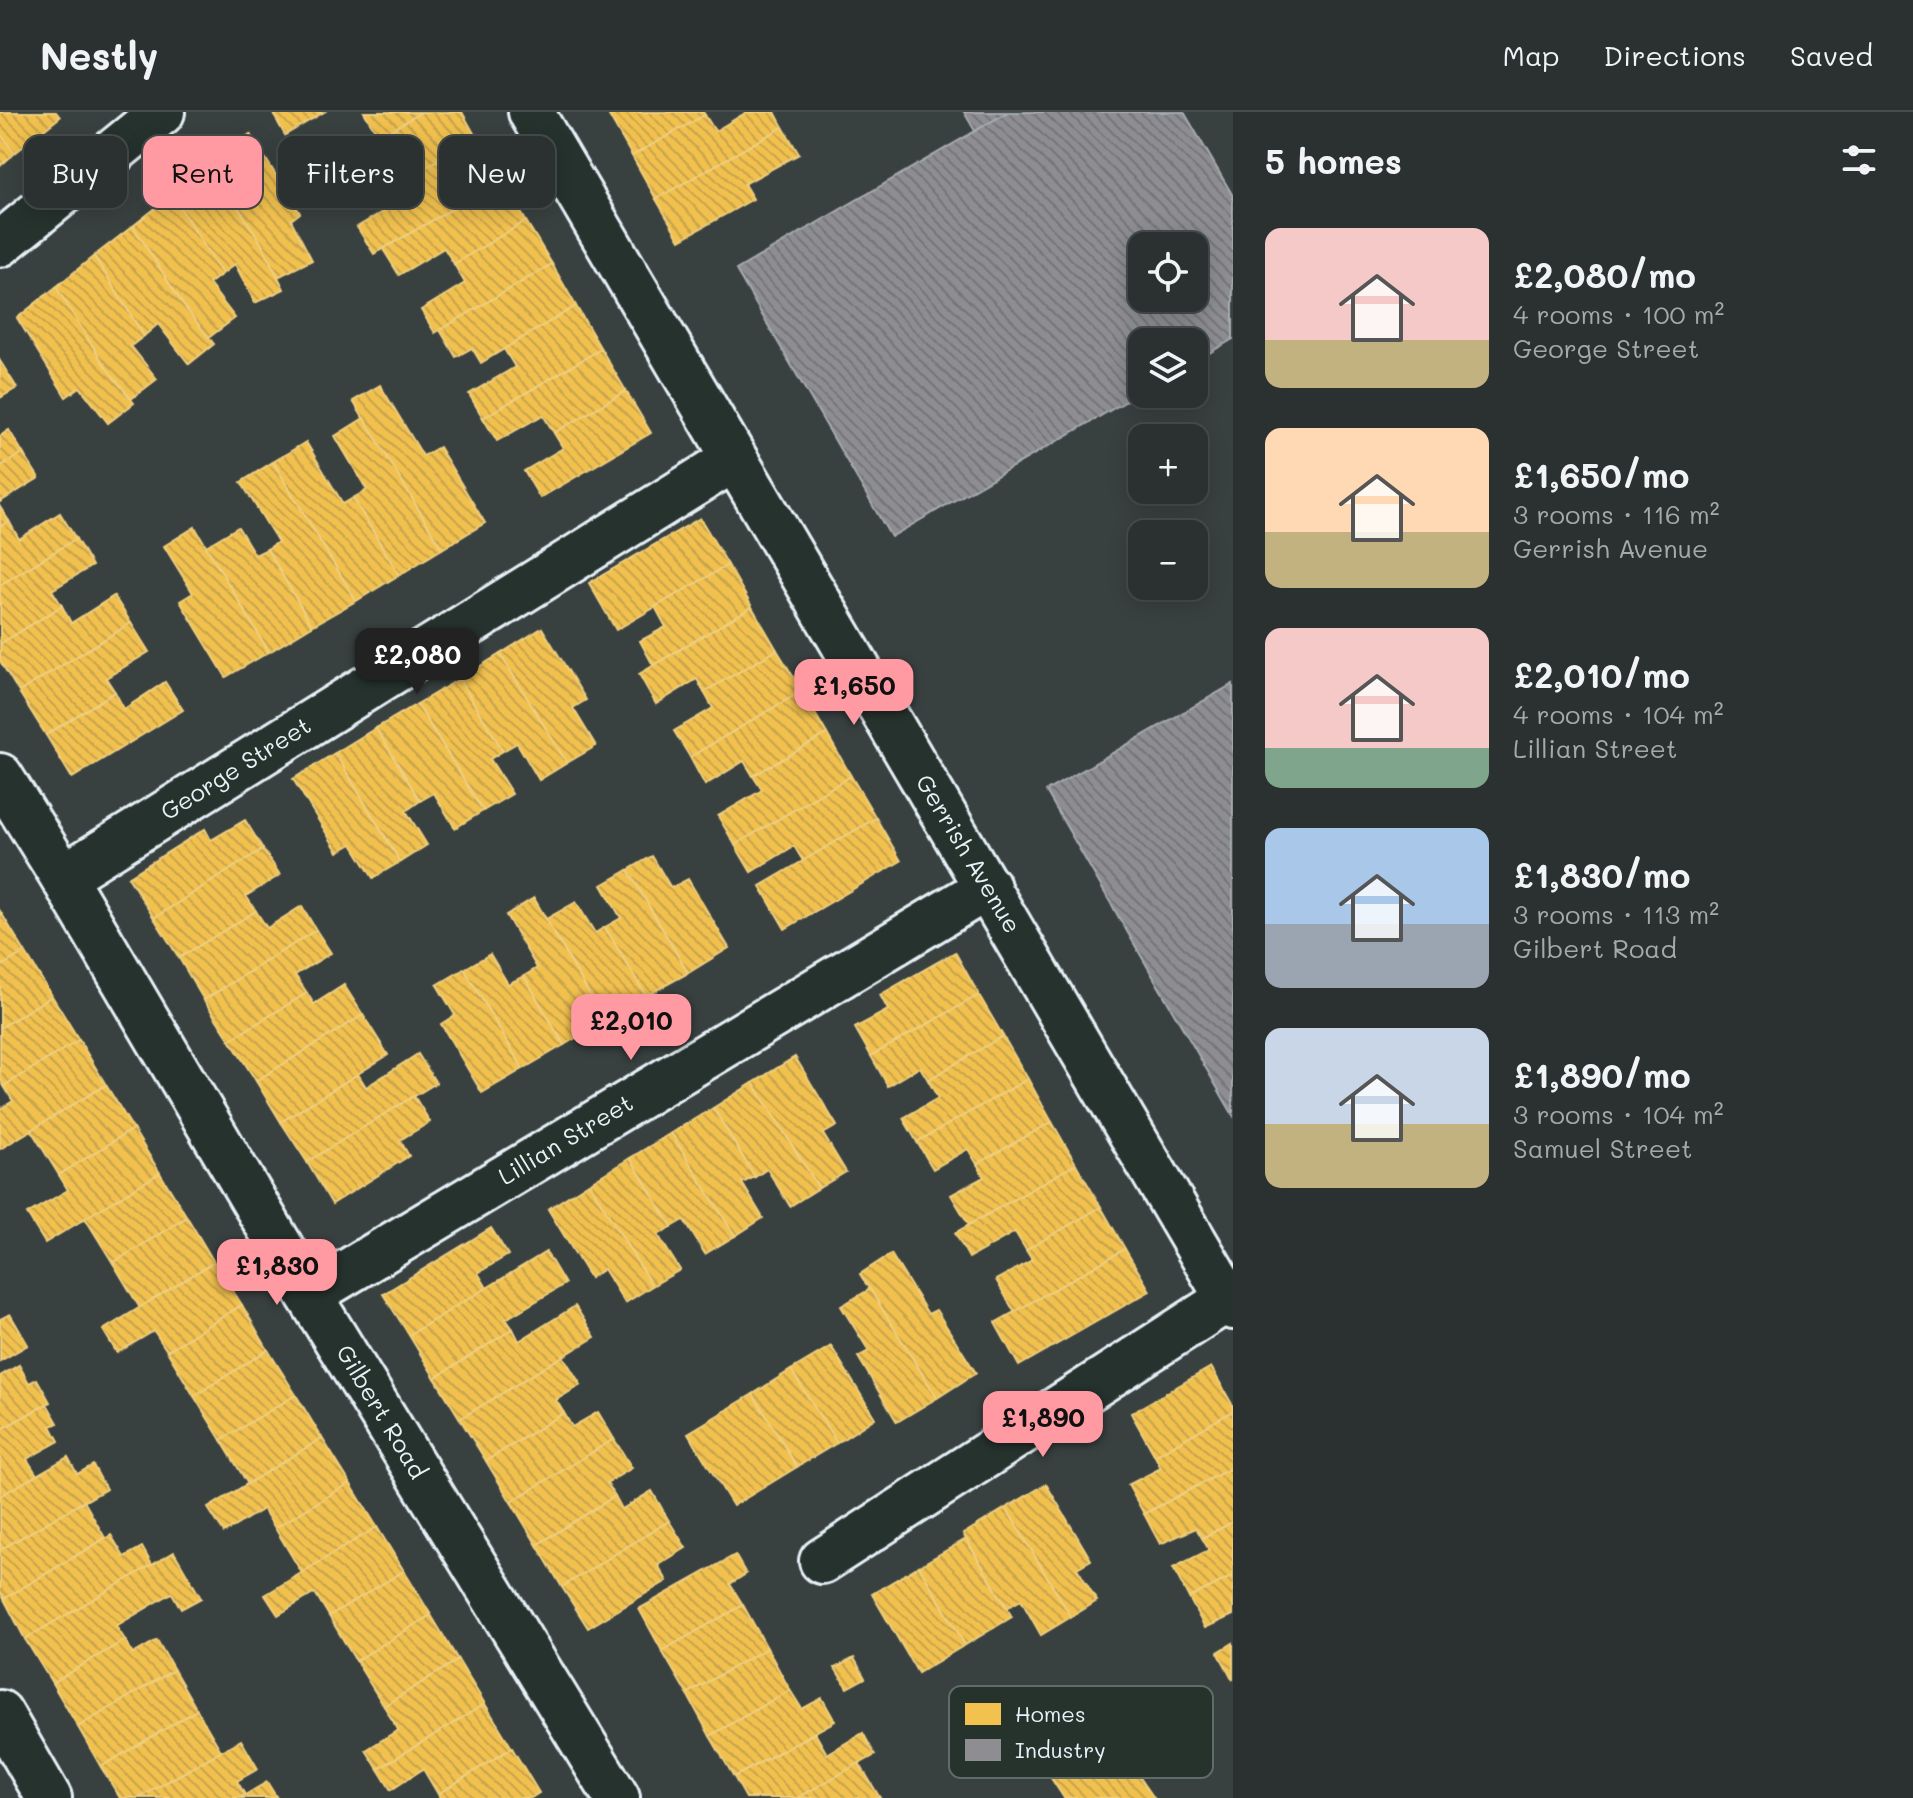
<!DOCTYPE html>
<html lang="en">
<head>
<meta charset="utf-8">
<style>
	body { margin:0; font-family:Mali,sans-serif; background:#373d3c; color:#f1f3f6; height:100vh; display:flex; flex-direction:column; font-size:30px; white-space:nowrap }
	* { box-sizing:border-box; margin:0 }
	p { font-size:26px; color:#a6a9ab }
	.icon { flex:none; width:44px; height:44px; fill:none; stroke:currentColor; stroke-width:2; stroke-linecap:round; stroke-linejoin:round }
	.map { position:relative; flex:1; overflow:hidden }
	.drawer { display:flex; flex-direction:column; background:#2b3130; width:680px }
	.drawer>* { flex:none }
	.hud { position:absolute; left:24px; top:24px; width:760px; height:72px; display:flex; gap:16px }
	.buttons { position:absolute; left:1128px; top:120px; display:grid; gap:16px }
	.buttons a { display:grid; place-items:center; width:80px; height:80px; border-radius:16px; background:#2b3130; box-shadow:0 4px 20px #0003,0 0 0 2px #474c4c; font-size:40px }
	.price { position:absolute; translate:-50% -68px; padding:0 18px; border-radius:16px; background:#ff9aa2; color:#111; font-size:26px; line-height:52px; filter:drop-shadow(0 2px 4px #0008) }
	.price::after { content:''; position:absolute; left:50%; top:48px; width:24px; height:18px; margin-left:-12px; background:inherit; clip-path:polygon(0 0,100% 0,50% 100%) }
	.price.active { background:#222; color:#fff }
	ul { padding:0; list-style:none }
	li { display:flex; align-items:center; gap:24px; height:200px; padding:0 32px }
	li span { display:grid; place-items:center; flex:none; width:224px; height:160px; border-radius:16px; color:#555 }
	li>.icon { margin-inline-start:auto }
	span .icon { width:96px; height:96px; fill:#fffc; stroke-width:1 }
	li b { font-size:34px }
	h2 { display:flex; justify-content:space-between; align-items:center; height:96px; padding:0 32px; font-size:34px }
	.chip { padding:0 28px; border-radius:16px; background:#2b3130; box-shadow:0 4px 20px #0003,0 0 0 2px #474c4c; font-size:28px; line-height:72px }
	.chip.active { background:#ff9aa2; color:#111 }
	header { display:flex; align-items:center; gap:48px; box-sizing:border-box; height:112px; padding:0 40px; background:#2b3130; border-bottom:2px solid #474c4c }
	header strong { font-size:38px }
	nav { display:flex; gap:44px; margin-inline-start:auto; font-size:28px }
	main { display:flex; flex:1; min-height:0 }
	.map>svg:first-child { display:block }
</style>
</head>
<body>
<header>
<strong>Nestly</strong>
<nav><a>Map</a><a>Directions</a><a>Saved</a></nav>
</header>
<main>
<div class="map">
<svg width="1233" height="1686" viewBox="0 0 1233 1686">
	<defs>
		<pattern id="homes-back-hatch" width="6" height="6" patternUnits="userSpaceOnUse" patternTransform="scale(2)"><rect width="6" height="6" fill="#f2c14e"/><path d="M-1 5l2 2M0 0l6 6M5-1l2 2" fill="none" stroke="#c7a34d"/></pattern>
		<pattern id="industry-back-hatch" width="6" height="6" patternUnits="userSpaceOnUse" patternTransform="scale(2)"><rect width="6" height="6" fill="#8d8d92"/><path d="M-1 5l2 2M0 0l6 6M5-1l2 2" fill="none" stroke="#747579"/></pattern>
	</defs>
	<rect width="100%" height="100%" fill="#394140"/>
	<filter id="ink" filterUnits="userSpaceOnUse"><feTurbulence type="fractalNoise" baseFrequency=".0125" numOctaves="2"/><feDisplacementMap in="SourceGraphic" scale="16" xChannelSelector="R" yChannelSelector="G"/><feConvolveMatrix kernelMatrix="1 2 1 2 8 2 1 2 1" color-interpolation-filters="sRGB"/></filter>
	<g filter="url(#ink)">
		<g fill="url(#homes-back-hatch)" stroke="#efcf81" stroke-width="2">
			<polygon points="0,0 56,0 60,5 15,41 0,22"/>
			<polygon points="272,0 324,0 285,23"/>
			<polygon points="364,0 422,0 379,25"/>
			<polygon points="422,0 462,0 476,25 404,68 395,53 358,75 341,48"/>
			<polygon points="611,0 703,0 705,3 632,44 608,2"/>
			<polygon points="747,0 775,0 783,15 656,87 632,44 705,3 715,19"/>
			<polygon points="783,15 799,42 744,72 753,87 680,128 656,87"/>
			<polygon points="0,22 15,41 0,54"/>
			<polygon points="250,22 300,101 291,108 312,148 278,165 261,131 211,53"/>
			<polygon points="476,25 502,68 374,142 357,115 412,82 404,68"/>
			<polygon points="211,53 261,131 284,177 255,191 235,152 222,162 172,83"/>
			<polygon points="502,68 526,109 454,152 444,136 399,163 383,137"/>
			<polygon points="172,83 222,162 209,172 235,206 208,226 183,193 133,114"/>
			<polygon points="526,109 552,152 435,221 421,198 465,171 454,152"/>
			<polygon points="133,114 183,193 214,232 189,252 158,212 144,224 94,144"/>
			<polygon points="94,144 144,224 131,234 157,267 131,287 105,254 56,175"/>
			<polygon points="552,152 576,194 481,251 472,236 456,245 440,218"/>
			<polygon points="56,175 105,254 134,291 108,311 80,275 66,285 17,206"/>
			<polygon points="576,194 601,237 483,306 469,282 515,255 504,237"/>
			<polygon points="601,237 626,279 554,321 543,303 497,329 483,306"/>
			<polygon points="0,249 17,276 0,286"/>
			<polygon points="380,273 423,344 439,335 485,411 442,437 353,289"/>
			<polygon points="626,279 651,321 540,386 524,359 563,336 554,321"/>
			<polygon points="364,306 442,437 399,463 353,386 367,378 335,324"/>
			<polygon points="9,318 23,341 0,355 0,324"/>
			<polygon points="306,330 343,392 353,386 399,463 356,489 273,350"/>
			<polygon points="23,341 39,366 0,390 0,355"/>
			<polygon points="273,350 356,489 312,514 267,437 278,430 241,370"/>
			<polygon points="0,395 9,409 0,415"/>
			<polygon points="60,401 76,427 0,473 0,415 9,409 19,427"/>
			<polygon points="700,406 728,453 616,518 589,471"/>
			<polygon points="195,415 269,540 226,565 180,489 193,481 164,434"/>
			<polygon points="238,415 255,443 267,437 312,514 269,540 206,434"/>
			<polygon points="76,427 92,454 52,478 62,494 0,532 0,473"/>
			<polygon points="728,453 752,495 653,553 640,529 666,515 655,495"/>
			<polygon points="114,484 131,511 19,580 0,549 0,532 62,494 71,511"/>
			<polygon points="752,495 777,538 704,580 697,567 656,592 639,562"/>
			<polygon points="131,511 149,540 106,566 115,580 46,623 19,580"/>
			<polygon points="542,516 586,588 573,596 596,634 567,651 500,542"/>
			<polygon points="777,538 802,579 690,645 674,619 713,596 704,580"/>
			<polygon points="500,542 567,651 539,668 517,631 503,639 459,567"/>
			<polygon points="459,567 503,639 490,647 512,682 483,699 417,592"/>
			<polygon points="165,570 183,598 72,666 46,623 115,580 124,597"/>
			<polygon points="802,579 827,622 753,664 744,649 705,673 690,645"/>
			<polygon points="417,592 483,699 455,716 434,681 420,689 376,616"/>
			<polygon points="376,616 420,689 406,699 427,733 400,750 335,641"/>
			<polygon points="827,622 851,664 735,733 718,704 762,678 753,664"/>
			<polygon points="335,641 400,750 373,766 352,732 338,740 293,667"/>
			<polygon points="851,664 876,706 803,749 794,734 751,760 735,733"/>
			<polygon points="876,706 901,749 785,817 760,774"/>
			<polygon points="245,708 263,737 154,806 128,765 205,717 211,728"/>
			<polygon points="263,737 280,763 246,784 256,799 179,846 154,806"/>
			<polygon points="652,744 671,776 688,767 729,836 688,861 628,758"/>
			<polygon points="628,758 688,861 646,884 605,815 621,806 602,773"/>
			<polygon points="534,786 605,909 564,933 524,864 537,856 506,803"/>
			<polygon points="576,790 595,821 605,815 646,884 605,909 546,807"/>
			<polygon points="302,794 316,818 204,888 179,846 256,799 267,816"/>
			<polygon points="0,799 25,840 0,855"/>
			<polygon points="316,818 331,841 295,863 307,881 230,928 204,888"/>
			<polygon points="25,840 52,884 0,916 0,855"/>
			<polygon points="955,840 979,883 871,944 855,916 888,898 880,883"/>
			<polygon points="490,842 508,872 524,864 564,933 523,957 464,857"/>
			<polygon points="464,857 523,957 482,981 441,912 455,903 437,873"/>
			<polygon points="344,873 363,903 256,969 230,928 307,881 314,892"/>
			<polygon points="979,883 1003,924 928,968 920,955 888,974 871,944"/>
			<polygon points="52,884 79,928 4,974 0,967 0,916"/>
			<polygon points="363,903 388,943 281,1010 256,969"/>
			<polygon points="1003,924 1028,967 917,1030 903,1006 938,986 928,968"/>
			<polygon points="79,928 106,973 0,1037 0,997 13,989 4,974"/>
			<polygon points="418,942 436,971 307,1050 281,1010 358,962 366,975"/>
			<polygon points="795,945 837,1014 823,1022 846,1060 819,1076 753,971"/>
			<polygon points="1028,967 1052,1010 977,1052 968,1037 933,1057 917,1030"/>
			<polygon points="753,971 819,1076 790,1094 767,1057 755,1065 713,996"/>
			<polygon points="106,973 133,1017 59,1063 31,1018"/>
			<polygon points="414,984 430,1010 400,1028 409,1044 332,1092 307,1050"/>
			<polygon points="713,996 755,1065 742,1071 763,1106 735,1124 671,1021"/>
			<polygon points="1052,1010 1076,1052 969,1113 951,1083 984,1065 977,1052"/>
			<polygon points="133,1017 160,1061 45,1131 27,1102 68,1078 59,1063"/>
			<polygon points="671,1021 735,1124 705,1142 684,1108 672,1115 630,1046"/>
			<polygon points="630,1046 672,1115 658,1123 680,1158 652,1174 589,1071"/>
			<polygon points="1076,1052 1101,1095 1026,1138 1015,1120 969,1146 955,1121"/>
			<polygon points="160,1061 187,1105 113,1151 85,1106"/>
			<polygon points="589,1071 652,1174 625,1191 604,1157 590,1166 548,1097"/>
			<polygon points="1101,1095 1125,1137 1015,1201 996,1168 1032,1148 1026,1138"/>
			<polygon points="187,1105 214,1150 140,1196 113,1151"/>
			<polygon points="491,1116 508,1143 478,1161 487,1176 409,1223 383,1182"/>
			<polygon points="1125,1137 1150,1179 1019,1254 995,1211"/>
			<polygon points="546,1140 565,1172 506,1207 513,1217 435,1266 409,1223"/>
			<polygon points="891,1142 928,1202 936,1198 976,1261 937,1286 860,1162"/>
			<polygon points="214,1150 242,1193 167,1239 154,1219 117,1241 103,1218"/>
			<polygon points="870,1177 937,1286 897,1310 858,1245 869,1239 841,1194"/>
			<polygon points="242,1193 268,1238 194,1284 167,1239"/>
			<polygon points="575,1194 595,1225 460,1307 435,1266 513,1217 519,1229"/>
			<polygon points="10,1202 28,1233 0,1249 0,1207"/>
			<polygon points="831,1234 875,1306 837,1331 791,1258"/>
			<polygon points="268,1238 296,1283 221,1328 194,1284"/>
			<polygon points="563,1244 581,1273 556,1288 564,1301 486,1349 460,1307"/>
			<polygon points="19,1253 29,1271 37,1267 50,1290 0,1318 0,1264"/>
			<polygon points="1211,1255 1233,1294 1233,1299 1155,1344 1131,1301"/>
			<polygon points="791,1258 837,1331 797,1355 753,1282"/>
			<polygon points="753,1282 797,1355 733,1394 688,1321"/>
			<polygon points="296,1283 322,1326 248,1372 221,1328"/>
			<polygon points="47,1292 58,1311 51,1314 59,1329 27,1347 37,1363 0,1384 0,1318"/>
			<polygon points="1233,1299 1233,1355 1144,1402 1128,1373 1161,1356 1155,1344"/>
			<polygon points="598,1300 614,1327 511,1390 486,1349 564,1301 572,1315"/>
			<polygon points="322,1326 350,1371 275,1416 263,1397 224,1421 208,1396"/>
			<polygon points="614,1327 632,1356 607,1371 615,1384 537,1433 511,1390"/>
			<polygon points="68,1345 77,1362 93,1353 106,1377 0,1438 0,1384"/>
			<polygon points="1233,1355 1233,1410 1202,1426 1196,1416 1160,1432 1144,1402"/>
			<polygon points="350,1371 377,1415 302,1461 275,1416"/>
			<polygon points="1046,1372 1091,1448 1077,1456 1097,1489 1071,1505 1006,1396"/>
			<polygon points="652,1379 669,1409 562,1475 537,1433 615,1384 622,1397"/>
			<polygon points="84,1389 105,1426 4,1487 0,1480 0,1438"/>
			<polygon points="1006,1396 1071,1505 1041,1523 1021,1488 1007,1496 963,1422"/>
			<polygon points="669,1409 686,1436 658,1453 667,1469 588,1516 562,1475"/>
			<polygon points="1233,1410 1233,1464 1189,1486 1173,1456 1209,1438 1202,1426"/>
			<polygon points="377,1415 404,1459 329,1504 315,1481 278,1503 265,1483"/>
			<polygon points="111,1423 124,1445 142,1435 152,1453 25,1527 4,1487"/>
			<polygon points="966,1427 1012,1505 965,1533 919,1454"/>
			<polygon points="174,1440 201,1486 181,1497 172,1481 116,1514 125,1528 52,1571 25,1527"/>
			<polygon points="735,1443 746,1462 730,1472 743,1493 662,1539 639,1497"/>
			<polygon points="919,1454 965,1533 918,1561 872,1482"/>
			<polygon points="404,1459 431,1503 356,1549 329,1504"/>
			<polygon points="1233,1464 1233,1503 1205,1516 1189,1486"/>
			<polygon points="743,1493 767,1536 687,1582 662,1539"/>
			<polygon points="431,1503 458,1548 384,1594 356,1549"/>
			<polygon points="125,1528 133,1542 157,1528 174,1558 78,1615 52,1571"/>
			<polygon points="1233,1531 1233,1568 1218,1540"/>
			<polygon points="767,1536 790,1578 710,1624 687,1582"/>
			<polygon points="854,1546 865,1566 847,1576 835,1556"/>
			<polygon points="458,1548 485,1592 378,1657 366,1638 398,1618 384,1594"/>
			<polygon points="174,1558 197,1598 101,1655 78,1615"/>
			<polygon points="790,1578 802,1597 822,1586 835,1609 734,1665 710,1624"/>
			<polygon points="485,1592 512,1636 438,1682 423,1657 391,1678 378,1657"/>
			<polygon points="197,1598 221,1639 139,1686 120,1686 101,1655"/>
			<polygon points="815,1621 827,1642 863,1621 875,1643 798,1686 746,1686 734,1665"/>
			<polygon points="1109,1621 1154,1686 1064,1686 1049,1663"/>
			<polygon points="241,1628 258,1657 237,1669 245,1683 240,1686 139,1686"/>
			<polygon points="512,1636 539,1681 531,1686 440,1686 438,1682"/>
			<polygon points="859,1651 880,1686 798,1686"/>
			<polygon points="267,1670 277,1686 240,1686 245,1683"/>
		</g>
		<g fill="url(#industry-back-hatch)" stroke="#a8abb1" stroke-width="2" fill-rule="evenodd">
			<polygon points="964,0 1008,0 975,19"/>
			<path d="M1008,0h176l49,84v143l-39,23v-20h-52v50l-251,145 -155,-267zM1142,134h52v52h-52z"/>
			<polygon points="1233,572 1233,1003 1046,679"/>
		</g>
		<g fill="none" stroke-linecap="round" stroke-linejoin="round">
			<g stroke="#e8f1f8" stroke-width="50">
				<g id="minor">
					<polyline points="531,0 1233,1195"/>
					<polyline points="0,132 162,0"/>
					<polyline points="0,664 63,765 309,1183 617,1686"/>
					<polyline points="63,765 734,347"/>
					<polyline points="309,1183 988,775"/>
					<polyline points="822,1449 1228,1187"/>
					<polyline points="0,1601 49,1686"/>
				</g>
			</g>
			<use href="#minor" stroke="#26332d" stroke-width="44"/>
		</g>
	</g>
	<g text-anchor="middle" stroke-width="8" stroke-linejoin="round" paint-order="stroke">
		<g font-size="24" fill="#e8f1f8" stroke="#26332d">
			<text transform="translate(236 657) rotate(-32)" y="8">George Street</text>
			<text transform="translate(968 742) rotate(59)" y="8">Gerrish Avenue</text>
			<text transform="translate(566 1028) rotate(-31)" y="8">Lillian Street</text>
			<text transform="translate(381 1300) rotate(59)" y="8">Gilbert Road</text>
		</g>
	</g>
	<rect x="949" y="1574" width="264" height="92" rx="12" fill="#26332d" stroke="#606c6a" stroke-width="2"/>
	<rect x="965" y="1591" width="36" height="22" fill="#f2c14e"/>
	<rect x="965" y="1627" width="36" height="22" fill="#8d8d92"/>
	<g font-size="22" fill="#e8f1f8">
		<text x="1015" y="1610">Homes</text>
		<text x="1015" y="1646">Industry</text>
	</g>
</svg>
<div class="buttons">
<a><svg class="icon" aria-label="locate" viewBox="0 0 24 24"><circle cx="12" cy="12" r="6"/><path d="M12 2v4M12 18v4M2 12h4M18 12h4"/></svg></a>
<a><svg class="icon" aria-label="layers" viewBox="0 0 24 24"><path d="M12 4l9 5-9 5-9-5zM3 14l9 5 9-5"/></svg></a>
<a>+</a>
<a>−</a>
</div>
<b class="price active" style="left:417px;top:584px">£2,080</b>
<b class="price" style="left:854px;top:615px">£1,650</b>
<b class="price" style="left:631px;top:950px">£2,010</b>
<b class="price" style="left:277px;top:1195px">£1,830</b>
<b class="price" style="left:1043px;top:1347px">£1,890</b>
<div class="hud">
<a class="chip">Buy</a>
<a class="chip active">Rent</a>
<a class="chip">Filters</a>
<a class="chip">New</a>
</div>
</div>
<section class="drawer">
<h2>5 homes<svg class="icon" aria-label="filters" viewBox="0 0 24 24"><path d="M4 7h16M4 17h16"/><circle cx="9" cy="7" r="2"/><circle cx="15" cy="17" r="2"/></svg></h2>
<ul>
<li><span style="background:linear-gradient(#f6c9c9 70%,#c2b280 0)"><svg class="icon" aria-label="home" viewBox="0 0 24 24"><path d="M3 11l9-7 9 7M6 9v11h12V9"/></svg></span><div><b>£2,080/mo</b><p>4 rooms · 100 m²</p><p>George Street</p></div></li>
<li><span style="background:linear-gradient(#ffd9b3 65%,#c2b280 0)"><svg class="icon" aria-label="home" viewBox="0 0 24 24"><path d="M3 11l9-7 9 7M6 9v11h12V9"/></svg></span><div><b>£1,650/mo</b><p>3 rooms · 116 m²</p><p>Gerrish Avenue</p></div></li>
<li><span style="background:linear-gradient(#f6c9c9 75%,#7fa58c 0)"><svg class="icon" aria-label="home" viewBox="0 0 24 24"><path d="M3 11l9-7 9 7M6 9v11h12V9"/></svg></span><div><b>£2,010/mo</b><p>4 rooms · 104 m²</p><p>Lillian Street</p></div></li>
<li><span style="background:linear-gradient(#a9c7e8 60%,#9aa5b1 0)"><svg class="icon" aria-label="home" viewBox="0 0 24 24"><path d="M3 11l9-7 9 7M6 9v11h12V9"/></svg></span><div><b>£1,830/mo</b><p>3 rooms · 113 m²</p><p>Gilbert Road</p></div></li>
<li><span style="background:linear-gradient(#c9d6e8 60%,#c2b280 0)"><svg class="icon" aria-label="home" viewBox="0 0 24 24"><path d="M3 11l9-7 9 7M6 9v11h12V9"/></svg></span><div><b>£1,890/mo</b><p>3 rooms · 104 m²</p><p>Samuel Street</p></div></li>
</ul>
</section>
</main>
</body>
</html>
